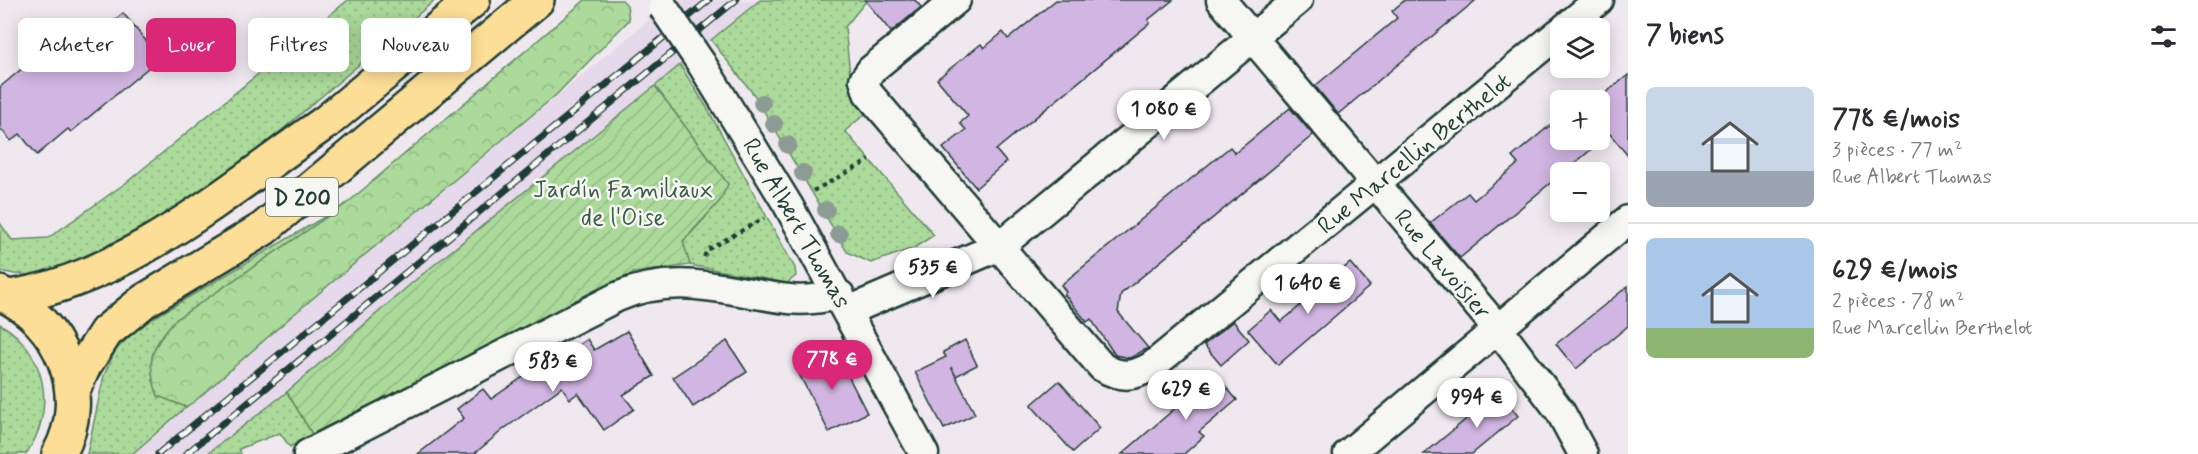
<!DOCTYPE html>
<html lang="fr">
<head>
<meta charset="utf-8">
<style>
	body { margin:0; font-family:Mynerve,sans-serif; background:#f7f7f7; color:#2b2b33; height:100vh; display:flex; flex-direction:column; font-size:22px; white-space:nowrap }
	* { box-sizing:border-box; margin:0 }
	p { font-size:20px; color:#7c7c81 }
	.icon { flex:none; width:33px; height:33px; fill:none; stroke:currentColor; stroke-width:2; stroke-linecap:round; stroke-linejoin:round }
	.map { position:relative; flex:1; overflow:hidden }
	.drawer { display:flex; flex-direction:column; background:#fff; width:570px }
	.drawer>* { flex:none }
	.hud { position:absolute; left:18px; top:18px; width:570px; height:54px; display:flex; gap:12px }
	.tools { position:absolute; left:1550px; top:18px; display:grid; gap:12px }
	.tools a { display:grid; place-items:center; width:60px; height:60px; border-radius:9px; background:#fff; box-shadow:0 3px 15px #0003; font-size:30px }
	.price { position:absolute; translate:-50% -51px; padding:0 14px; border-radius:21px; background:#fff; color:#222; font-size:20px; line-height:39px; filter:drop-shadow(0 2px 3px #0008) }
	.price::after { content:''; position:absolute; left:50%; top:36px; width:18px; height:14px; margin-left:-9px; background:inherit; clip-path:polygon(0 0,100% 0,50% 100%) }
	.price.active { background:#db2777; color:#fff }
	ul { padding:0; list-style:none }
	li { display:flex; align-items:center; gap:18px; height:150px; padding:0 18px }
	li+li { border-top:2px solid #e1e1e2 }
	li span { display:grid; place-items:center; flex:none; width:168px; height:120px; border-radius:9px; color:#555 }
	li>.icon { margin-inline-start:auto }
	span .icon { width:72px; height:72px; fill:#fffc; stroke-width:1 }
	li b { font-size:26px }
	h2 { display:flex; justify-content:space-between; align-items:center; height:72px; padding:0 18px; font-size:26px }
	.chip { padding:0 21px; border-radius:9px; background:#fff; box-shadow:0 3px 15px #0003; font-size:21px; line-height:54px }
	.chip.active { background:#db2777; color:#fff }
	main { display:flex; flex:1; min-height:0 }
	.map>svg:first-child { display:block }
</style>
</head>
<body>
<main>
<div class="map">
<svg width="1628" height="454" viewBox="0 0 1628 454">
	<defs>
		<pattern id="grass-dots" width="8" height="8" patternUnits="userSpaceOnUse" patternTransform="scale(1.5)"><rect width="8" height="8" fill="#abda9a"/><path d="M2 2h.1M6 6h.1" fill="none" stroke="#93bc85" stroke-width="1.8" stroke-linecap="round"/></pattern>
		<pattern id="forest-crowns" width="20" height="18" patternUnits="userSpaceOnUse" patternTransform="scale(1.5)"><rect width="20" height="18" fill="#abda9a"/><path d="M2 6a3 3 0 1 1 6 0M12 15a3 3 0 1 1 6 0" fill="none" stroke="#93bc85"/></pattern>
		<pattern id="garden-furrows" width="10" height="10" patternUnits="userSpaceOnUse" patternTransform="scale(1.5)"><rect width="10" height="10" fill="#abda9a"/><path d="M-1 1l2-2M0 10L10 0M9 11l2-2" fill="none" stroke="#93bc85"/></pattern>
	</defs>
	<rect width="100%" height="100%" fill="#efe9ef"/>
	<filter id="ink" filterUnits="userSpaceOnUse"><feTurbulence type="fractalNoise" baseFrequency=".0167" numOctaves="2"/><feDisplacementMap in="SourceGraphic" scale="12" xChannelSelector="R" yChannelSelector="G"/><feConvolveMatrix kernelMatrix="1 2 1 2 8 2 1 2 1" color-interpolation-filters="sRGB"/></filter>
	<g filter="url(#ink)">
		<polygon fill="#e6d9eb" points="673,0 760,0 413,282 287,392 207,454 132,454 293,315"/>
		<g fill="url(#grass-dots)" stroke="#658c67" stroke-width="1.5">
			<polygon points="348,0 435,0 195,204 52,276 14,274 0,271 0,223 12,240 48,238 127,182"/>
			<polygon points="760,0 867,0 845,27 852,94 865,114 845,131 934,235 914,248 871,263 847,252 755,96 711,40"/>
			<polygon points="680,65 706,106 795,268 796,276 787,283 690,265 683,242 705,218 728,184 655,86"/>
			<path d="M346,204l-172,117c-23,27 -29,39 -16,75l28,11 -54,47h-45l17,-79 11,-24 25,-25z"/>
			<path d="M0,324c47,27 57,87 26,130h-26z"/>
			<polygon points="287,392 312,434 290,447 280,433 239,449 241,454 207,454"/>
		</g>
		<path fill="url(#forest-crowns)" stroke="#658c67" stroke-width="1.5" d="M585,0h37l5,5 2,15 -73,75 -263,220 -98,86 -9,6 -28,-11c-13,-36 -7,-47 16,-75l172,-117z"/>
		<polygon fill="url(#garden-furrows)" stroke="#658c67" stroke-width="1.5" points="655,86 728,184 720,201 683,241 690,265 633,273 312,434 287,392 413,282"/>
		<g fill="#d1b5e2" stroke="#1f3d34" stroke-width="1.5">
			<polygon points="865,0 915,0 921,7 891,32"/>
			<polygon points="1056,0 1173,0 1148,20 1150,23 996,150 1006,162 976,188 943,148 966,130 960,123 968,116 937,79 981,44 984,48 1003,32 1008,39"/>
			<polygon points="1405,0 1476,0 1338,114 1315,86 1397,18 1392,11"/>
			<polygon points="123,13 160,58 71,132 68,129 37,155 20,134 11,141 0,128 0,87 55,41 70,58"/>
			<polygon points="1628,75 1628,156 1610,134 1564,172 1560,172 1560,175 1460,258 1430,223 1468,193 1474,200 1518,164 1512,157 1560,117 1560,140 1599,140 1599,100 1580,100 1591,92 1597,100"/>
			<polygon points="1290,108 1313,135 1121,294 1118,312 1148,348 1130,358 1115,355 1091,319 1087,322 1064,294 1066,292 1061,285 1230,147 1235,153"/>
			<polygon points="1350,263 1370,286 1278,365 1248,330 1271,310 1281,322"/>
			<polygon points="1628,286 1628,326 1576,369 1556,344"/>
			<polygon points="1233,321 1249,340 1221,365 1204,345"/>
			<polygon points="627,331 654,376 623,395 634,409 604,430 578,393 570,399 562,387 504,429 474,454 418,454 464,418 457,409 483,389 491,399 552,357 555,361 587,339 594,350"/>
			<polygon points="965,340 977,365 956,376 951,367 975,414 944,429 915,372 946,357 943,352"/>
			<polygon points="727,341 747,372 693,407 673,377"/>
			<polygon points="835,350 867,413 829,432 797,370"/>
			<polygon points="1215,374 1237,400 1199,432 1204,436 1184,454 1122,454"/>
			<polygon points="1059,381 1100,428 1073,452 1031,405"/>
			<polygon points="1499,392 1518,416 1472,454 1424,454"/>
		</g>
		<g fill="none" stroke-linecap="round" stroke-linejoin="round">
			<g stroke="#1f3d34" stroke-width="33">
				<g id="minor">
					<path d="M956,0l-85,70 -7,10 4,13 234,274c19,11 31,10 50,-1l408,-334"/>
					<polyline points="1221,0 1498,329 1560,411 1583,454"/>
					<polyline points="1565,28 1599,0"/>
					<polyline points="701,63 788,205 924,454"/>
					<polyline points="848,311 1000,246 1298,0"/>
					<path d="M308,454l309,-157c62,-26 110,-5 172,2 17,2 34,-1 51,-4"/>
					<polyline points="1348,454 1628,220"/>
				</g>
			</g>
			<g stroke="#1f3d34" stroke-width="38">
				<g id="primary">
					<path d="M0,293c61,27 92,101 59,161"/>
					<path d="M9,297c115,-16 223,-110 317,-175"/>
				</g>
			</g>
			<g stroke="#1f3d34" stroke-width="38">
				<g id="trunk">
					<polyline points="326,122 473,0"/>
					<polyline points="72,392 84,366 106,332 144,301 263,229 537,0"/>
				</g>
			</g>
			<g stroke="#1f3d34" stroke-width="4" stroke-dasharray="4.5 4.5" stroke-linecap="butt">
				<polyline points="813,191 870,160"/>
				<polyline points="704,257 707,250 764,218"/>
			</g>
			<use href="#minor" stroke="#f6f6f2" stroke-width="28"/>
			<use href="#primary" stroke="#fdde96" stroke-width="33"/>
			<use href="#trunk" stroke="#fdde96" stroke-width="33"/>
			<g stroke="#1f3d34" stroke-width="7">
				<g id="rail">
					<polyline points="158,454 709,0"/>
					<polyline points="186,454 736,0"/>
				</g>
			</g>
			<use href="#rail" stroke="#f6f6f2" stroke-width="4.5" stroke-dasharray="14" stroke-linecap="butt"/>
			<g stroke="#1f3d34" stroke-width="33" stroke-linecap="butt">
				<polyline id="minor-bridge" points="663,7 701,63"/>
			</g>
			<use href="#minor-bridge" stroke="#f6f6f2" stroke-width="28"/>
		</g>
		<g fill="#8c9b93">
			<circle cx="762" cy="103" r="9"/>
			<circle cx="774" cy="124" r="9"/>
			<circle cx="788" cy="145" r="9"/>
			<circle cx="803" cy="173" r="9"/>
			<circle cx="826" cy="210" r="9"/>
			<circle cx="839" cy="234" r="9"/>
		</g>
	</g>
	<g text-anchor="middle" stroke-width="5" stroke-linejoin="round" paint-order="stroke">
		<rect fill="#f6f6f2" stroke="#60746d" stroke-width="1.5" x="266" y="178" width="72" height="38" rx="4.5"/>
		<g font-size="22" font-weight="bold" fill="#1f3d34">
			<text x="302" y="205">D 200</text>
		</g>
		<g font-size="24" fill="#1f3d34" stroke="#f6f6f2">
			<text transform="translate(1414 153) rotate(-39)" y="8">Rue Marcellin Berthelot</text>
			<text transform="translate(797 223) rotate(60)" y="8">Rue Albert Thomas</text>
			<text transform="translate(1443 264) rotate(50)" y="8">Rue Lavoisier</text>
		</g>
		<g font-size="24" fill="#3b5c48" stroke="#f6f6f2">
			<text x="623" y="197">Jardín Familiaux<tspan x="623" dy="28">de l'Oise</tspan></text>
		</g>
	</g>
</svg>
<div class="tools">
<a><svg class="icon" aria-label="layers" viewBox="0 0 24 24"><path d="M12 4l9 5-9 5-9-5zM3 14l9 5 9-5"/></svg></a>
<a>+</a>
<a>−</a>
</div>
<b class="price" style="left:1164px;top:141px">1 080 €</b>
<b class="price" style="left:933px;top:299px">535 €</b>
<b class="price" style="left:1308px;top:315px">1 640 €</b>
<b class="price active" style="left:832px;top:391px">778 €</b>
<b class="price" style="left:553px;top:393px">583 €</b>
<b class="price" style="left:1186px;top:421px">629 €</b>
<b class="price" style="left:1477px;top:429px">994 €</b>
<div class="hud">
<a class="chip">Acheter</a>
<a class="chip active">Louer</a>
<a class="chip">Filtres</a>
<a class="chip">Nouveau</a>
</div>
</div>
<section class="drawer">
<h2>7 biens<svg class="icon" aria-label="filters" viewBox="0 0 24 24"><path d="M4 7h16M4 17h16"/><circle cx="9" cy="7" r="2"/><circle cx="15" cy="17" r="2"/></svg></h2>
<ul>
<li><span style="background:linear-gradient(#c9d6e8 70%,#9aa5b1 0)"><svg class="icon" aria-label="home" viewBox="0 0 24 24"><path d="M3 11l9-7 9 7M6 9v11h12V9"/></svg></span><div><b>778 €/mois</b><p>3 pièces · 77 m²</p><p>Rue Albert Thomas</p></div></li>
<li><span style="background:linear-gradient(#a9c7e8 75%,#8fb573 0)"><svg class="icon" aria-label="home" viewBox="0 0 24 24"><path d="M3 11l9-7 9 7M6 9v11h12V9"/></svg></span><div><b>629 €/mois</b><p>2 pièces · 78 m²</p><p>Rue Marcellin Berthelot</p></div></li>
</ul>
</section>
</main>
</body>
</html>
